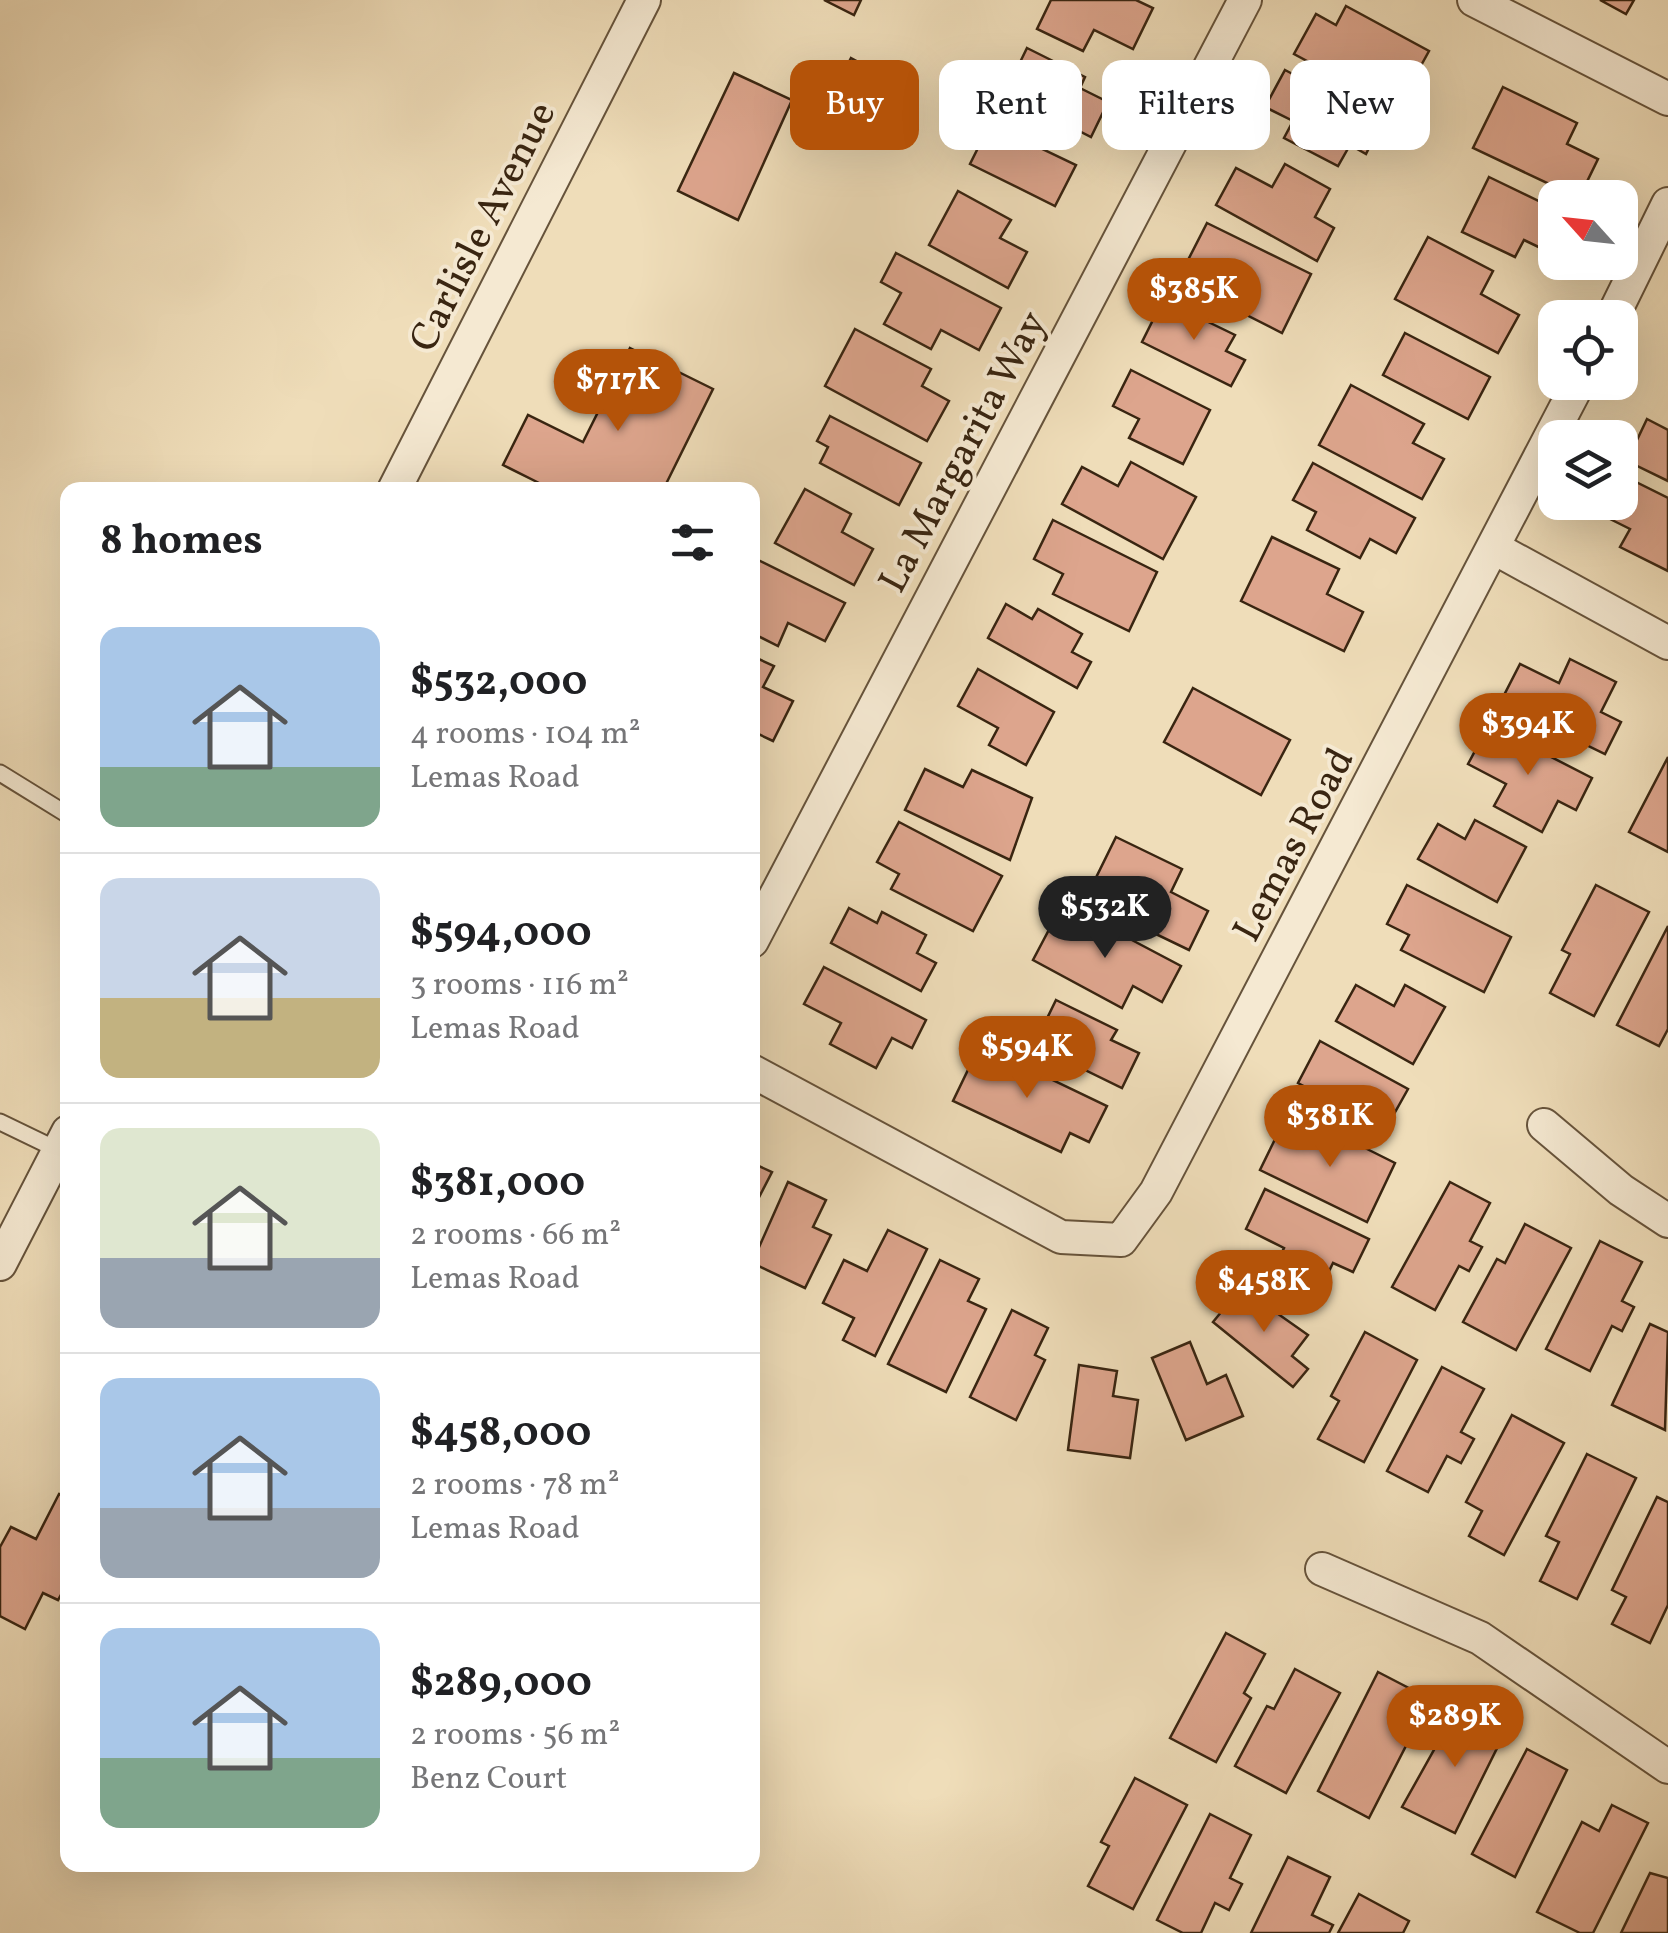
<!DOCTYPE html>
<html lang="en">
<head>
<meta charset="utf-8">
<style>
	body { margin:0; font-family:Vollkorn,serif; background:#f6f6f6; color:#202124; height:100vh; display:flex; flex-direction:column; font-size:38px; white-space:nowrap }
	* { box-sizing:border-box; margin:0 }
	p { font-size:32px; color:#757577 }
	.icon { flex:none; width:55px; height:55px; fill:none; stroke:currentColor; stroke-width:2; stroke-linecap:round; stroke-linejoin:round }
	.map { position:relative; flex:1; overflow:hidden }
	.side { position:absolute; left:60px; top:482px; width:700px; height:1390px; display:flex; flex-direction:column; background:#fff; border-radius:20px; box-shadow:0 10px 40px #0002 }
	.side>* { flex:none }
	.banner { position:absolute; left:790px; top:60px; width:728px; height:90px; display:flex; gap:20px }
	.needle { width:65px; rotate:297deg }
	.controls { position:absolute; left:1538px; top:180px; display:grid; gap:20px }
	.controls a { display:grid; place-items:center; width:100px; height:100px; border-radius:20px; background:#fff; box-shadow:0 10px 40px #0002; font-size:50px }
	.price { position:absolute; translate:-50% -85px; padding:0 22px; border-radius:35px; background:#b45309; color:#fff; font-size:32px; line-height:65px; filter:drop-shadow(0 2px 5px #0008) }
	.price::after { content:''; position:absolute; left:50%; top:60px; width:30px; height:22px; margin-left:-15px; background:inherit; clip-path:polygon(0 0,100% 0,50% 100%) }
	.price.current { background:#222; color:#fff }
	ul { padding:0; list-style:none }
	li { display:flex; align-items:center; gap:30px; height:250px; padding:0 40px }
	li+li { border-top:2px solid #e0e0e0 }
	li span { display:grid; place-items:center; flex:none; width:280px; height:200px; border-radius:20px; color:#555 }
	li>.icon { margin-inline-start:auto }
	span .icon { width:120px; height:120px; fill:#fffc; stroke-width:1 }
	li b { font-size:42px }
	h2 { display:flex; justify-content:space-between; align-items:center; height:120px; padding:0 40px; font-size:42px }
	.pill { padding:0 35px; border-radius:20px; background:#fff; box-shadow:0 10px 40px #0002; font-size:35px; line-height:90px }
	.pill.current { background:#b45309; color:#fff }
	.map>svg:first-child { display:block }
</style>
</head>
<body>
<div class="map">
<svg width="1668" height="1933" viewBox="0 0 1668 1933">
	<rect width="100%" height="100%" fill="#efddb9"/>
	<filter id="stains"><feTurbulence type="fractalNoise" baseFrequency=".002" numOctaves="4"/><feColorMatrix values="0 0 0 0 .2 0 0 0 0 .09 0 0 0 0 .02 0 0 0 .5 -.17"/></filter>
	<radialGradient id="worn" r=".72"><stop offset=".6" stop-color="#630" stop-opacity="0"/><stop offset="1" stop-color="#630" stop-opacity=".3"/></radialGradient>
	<g fill="#dda58d" stroke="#392511" stroke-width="2.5">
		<polygon points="824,0 861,0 854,15"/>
		<polygon points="1051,0 1136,0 1153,8 1133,49 1094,30 1083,51 1037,29"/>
		<polygon points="1600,0 1634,0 1626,14"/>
		<polygon points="1346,6 1429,51 1397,109 1294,54 1316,14 1336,25"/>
		<polygon points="1027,48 1085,77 1080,88 1108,102 1091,137 1005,93"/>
		<polygon points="851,58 909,89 879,146 821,116"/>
		<polygon points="1285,70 1382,121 1366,154 1350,145 1338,166 1284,138 1293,121 1265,107"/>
		<polygon points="734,73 792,100 738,220 678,191"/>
		<polygon points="1503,87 1577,123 1567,144 1598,159 1579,198 1473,148"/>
		<polygon points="990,124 1076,165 1055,206 970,164"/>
		<polygon points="1285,164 1330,189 1315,217 1334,228 1317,261 1216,205 1236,168 1272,187"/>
		<polygon points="1489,177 1555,209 1551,253 1524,240 1515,257 1462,232"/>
		<polygon points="958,191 1011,220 1000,238 1027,252 1008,288 929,245"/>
		<polygon points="1207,223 1311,274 1282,333 1207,295 1216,276 1187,262"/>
		<polygon points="1428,237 1493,271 1481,294 1519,315 1498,353 1395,299"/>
		<polygon points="896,253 1001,308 979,350 941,330 931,349 884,324 901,293 881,282"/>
		<polygon points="1163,300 1235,335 1226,351 1245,360 1231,386 1142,342"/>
		<polygon points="855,329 931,369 922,386 949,401 927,441 825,386"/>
		<polygon points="1405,333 1490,377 1468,419 1383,375"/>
		<polygon points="630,348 713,389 663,490 536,490 539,483 503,465 528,415 583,442"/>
		<polygon points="1131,370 1210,410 1183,464 1129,438 1139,419 1113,406"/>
		<polygon points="1351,385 1424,424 1413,443 1444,459 1422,499 1319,445"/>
		<polygon points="830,416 921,463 899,505 820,463 828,447 817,441"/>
		<polygon points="1647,419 1668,430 1668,481 1627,461"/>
		<polygon points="1131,462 1196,497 1163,559 1062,504 1082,467 1118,486"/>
		<polygon points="1313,463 1415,518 1396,553 1370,539 1360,558 1307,530 1316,512 1293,500"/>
		<polygon points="1620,474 1668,498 1668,571 1620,547 1630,529 1600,514 1605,502 1620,502"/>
		<polygon points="805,489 851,514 842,532 873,549 854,585 775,543"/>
		<polygon points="1053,520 1157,572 1129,631 1053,594 1063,574 1034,559"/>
		<polygon points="1272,537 1339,569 1327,594 1363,612 1344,651 1241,601"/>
		<polygon points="752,557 845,603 825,641 788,623 778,646 752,633"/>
		<polygon points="1006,604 1032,619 1038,609 1082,634 1072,652 1091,662 1077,688 988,638"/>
		<polygon points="752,656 774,666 763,687 793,701 773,741 752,731"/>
		<polygon points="1570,659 1616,682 1601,712 1621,722 1605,754 1500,703 1520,664 1559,683"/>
		<polygon points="978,669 1054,712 1026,765 989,745 998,728 958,706"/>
		<polygon points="1193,688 1290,740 1261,795 1164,742"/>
		<polygon points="1489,725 1592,778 1576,810 1558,801 1542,832 1494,806 1506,784 1468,764"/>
		<polygon points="1668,757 1668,852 1629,832"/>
		<polygon points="925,769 963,787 972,770 1032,798 1010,860 905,810"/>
		<polygon points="1475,820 1526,847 1497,902 1418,859 1438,824 1465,839"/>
		<polygon points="899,822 1002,876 973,931 891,889 899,874 877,862"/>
		<polygon points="1116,837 1182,869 1171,892 1208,911 1189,950 1085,900"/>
		<polygon points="1407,885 1511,937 1484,992 1401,950 1409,935 1387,924"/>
		<polygon points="1596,885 1649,912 1594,1016 1550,993 1570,954 1562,950"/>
		<polygon points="849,908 877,923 882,912 926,935 917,953 936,963 921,991 831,943"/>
		<polygon points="1077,911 1181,966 1162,1002 1133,986 1122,1008 1033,960 1052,924 1066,932"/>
		<polygon points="1668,926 1668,1029 1659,1046 1617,1025"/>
		<polygon points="824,967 926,1020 912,1048 892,1038 876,1068 830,1044 841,1023 804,1004"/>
		<polygon points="1356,985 1394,1006 1405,985 1445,1007 1413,1064 1336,1021"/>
		<polygon points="1056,1000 1117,1030 1111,1040 1139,1053 1122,1088 1034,1045"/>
		<polygon points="1320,1041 1408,1089 1385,1130 1298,1083"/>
		<polygon points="980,1045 1107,1106 1089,1142 1070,1133 1061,1152 953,1101"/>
		<polygon points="1319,1125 1395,1163 1367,1222 1260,1170 1280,1129 1310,1143"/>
		<polygon points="752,1163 772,1172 752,1211"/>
		<polygon points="788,1182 826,1200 813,1227 831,1235 805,1288 752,1263"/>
		<polygon points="1450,1182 1490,1203 1470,1241 1482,1247 1469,1271 1459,1266 1435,1310 1392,1287"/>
		<polygon points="1265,1189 1369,1239 1353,1272 1333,1263 1318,1294 1272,1272 1284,1248 1246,1229"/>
		<polygon points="1525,1224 1571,1248 1516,1350 1463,1322 1497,1259 1505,1263"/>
		<polygon points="888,1230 927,1249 875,1356 843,1340 854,1318 823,1303 844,1260 867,1271"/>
		<polygon points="1600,1241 1642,1262 1622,1301 1634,1307 1622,1331 1612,1326 1590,1371 1546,1349"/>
		<polygon points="940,1260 979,1279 968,1301 986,1309 946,1392 888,1364"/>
		<polygon points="1241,1288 1308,1335 1292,1356 1308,1369 1293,1387 1213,1322"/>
		<polygon points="1012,1310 1048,1328 1035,1355 1045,1360 1016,1420 970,1397"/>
		<polygon points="1650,1324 1668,1332 1665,1430 1612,1405"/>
		<polygon points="1365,1332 1417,1360 1364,1462 1318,1439 1339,1401 1331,1396"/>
		<polygon points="1190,1342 1207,1384 1226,1375 1243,1416 1186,1440 1152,1358"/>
		<polygon points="1079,1365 1117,1371 1113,1396 1138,1400 1130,1458 1068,1450"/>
		<polygon points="1442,1367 1484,1389 1461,1432 1474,1439 1461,1463 1447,1456 1428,1492 1387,1471"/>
		<polygon points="1512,1415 1564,1443 1504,1555 1469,1536 1482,1511 1466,1502"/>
		<polygon points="1587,1454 1636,1478 1577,1599 1540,1581 1559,1542 1546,1536"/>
		<polygon points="59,1494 68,1498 68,1582 58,1600 43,1593 25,1629 0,1616 0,1547 11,1527 36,1539"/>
		<polygon points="1657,1497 1668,1502 1668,1605 1650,1643 1612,1624 1626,1597 1612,1590"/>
		<polygon points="1226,1633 1265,1654 1244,1693 1251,1698 1216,1762 1170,1738"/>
		<polygon points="1295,1669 1340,1693 1286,1793 1235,1766 1267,1706 1274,1709"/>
		<polygon points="1378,1672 1430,1699 1369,1818 1318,1791"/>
		<polygon points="1458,1707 1506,1730 1455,1833 1402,1807"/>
		<polygon points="1527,1749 1567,1770 1515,1877 1472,1854"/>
		<polygon points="1135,1778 1187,1805 1133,1909 1088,1886 1109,1846 1101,1842"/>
		<polygon points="1612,1805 1648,1823 1593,1933 1580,1933 1537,1912 1582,1822 1599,1831"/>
		<polygon points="1210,1814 1251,1835 1230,1878 1242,1884 1229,1910 1215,1903 1201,1933 1183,1933 1157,1920"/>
		<polygon points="1288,1857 1330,1877 1312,1915 1333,1925 1329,1933 1251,1933"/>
		<polygon points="1650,1873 1668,1878 1668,1933 1621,1933"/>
		<polygon points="1359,1894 1409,1921 1403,1933 1338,1933"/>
	</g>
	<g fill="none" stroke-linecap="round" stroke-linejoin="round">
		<g stroke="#66533b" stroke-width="19">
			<g id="lane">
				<polyline points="0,773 68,815"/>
				<polyline points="0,1122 58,1150"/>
			</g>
		</g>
		<g stroke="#66533b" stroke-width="36">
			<g id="street">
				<polyline points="1474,0 1668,99"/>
				<polyline points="1612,318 1668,204"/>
				<polyline points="394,490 644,0"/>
				<polyline points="1496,549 1668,643"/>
				<polyline points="752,941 1245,0"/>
				<polyline points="752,1071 1061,1237 1121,1240 1156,1192 1579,382"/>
				<polyline points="1544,1125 1621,1190 1668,1221"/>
				<polyline points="0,1264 68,1132"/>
				<polyline points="1322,1569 1480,1638 1668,1767"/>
			</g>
		</g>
		<use href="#lane" stroke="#f5e9d2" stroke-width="15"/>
		<use href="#street" stroke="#f5e9d2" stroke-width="32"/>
	</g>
	<g text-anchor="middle" stroke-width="8" stroke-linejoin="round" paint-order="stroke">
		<g font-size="40" fill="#392511" stroke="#f5e9d2">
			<text transform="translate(481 226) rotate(-63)" y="14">Carlisle Avenue</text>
			<text transform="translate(961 451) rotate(-62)" y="14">La Margarita Way</text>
			<text transform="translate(1292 844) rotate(-62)" y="14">Lemas Road</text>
		</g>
	</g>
	<rect width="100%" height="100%" filter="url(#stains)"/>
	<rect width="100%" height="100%" fill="url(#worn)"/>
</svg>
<div class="controls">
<a><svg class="needle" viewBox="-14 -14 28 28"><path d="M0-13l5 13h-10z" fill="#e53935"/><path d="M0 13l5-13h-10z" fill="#757577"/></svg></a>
<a><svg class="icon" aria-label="locate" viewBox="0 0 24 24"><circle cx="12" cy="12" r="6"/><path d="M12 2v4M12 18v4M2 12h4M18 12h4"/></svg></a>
<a><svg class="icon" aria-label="layers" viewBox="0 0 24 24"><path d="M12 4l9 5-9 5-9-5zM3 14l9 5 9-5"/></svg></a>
</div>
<b class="price" style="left:1194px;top:343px">$385K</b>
<b class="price" style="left:618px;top:434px">$717K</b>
<b class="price" style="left:1528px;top:778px">$394K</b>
<b class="price current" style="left:1105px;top:961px">$532K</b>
<b class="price" style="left:1027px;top:1101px">$594K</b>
<b class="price" style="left:1330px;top:1170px">$381K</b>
<b class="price" style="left:1264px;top:1335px">$458K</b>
<b class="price" style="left:1455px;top:1770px">$289K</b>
<div class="banner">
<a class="pill current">Buy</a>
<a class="pill">Rent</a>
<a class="pill">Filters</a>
<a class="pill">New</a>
</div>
<section class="side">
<h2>8 homes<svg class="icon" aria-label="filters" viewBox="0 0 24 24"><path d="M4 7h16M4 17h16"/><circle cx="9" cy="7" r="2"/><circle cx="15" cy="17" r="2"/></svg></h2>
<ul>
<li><span style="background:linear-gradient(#a9c7e8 70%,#7fa58c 0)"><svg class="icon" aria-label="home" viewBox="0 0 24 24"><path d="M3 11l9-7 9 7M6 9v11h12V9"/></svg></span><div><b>$532,000</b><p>4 rooms · 104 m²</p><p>Lemas Road</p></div></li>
<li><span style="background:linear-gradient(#c9d6e8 60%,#c2b280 0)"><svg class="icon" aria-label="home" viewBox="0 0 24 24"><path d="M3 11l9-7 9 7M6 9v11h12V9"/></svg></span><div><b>$594,000</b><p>3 rooms · 116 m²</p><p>Lemas Road</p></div></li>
<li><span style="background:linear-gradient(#dfe7d0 65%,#9aa5b1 0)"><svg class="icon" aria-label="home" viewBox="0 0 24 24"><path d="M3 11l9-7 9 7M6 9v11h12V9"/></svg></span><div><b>$381,000</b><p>2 rooms · 66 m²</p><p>Lemas Road</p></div></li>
<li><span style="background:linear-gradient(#a9c7e8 65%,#9aa5b1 0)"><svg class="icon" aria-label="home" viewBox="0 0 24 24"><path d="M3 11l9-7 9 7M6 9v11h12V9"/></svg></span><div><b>$458,000</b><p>2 rooms · 78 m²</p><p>Lemas Road</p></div></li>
<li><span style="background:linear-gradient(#a9c7e8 65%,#7fa58c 0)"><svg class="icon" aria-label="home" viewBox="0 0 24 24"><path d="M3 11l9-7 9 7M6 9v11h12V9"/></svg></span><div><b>$289,000</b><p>2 rooms · 56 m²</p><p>Benz Court</p></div></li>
</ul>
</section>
</div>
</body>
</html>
